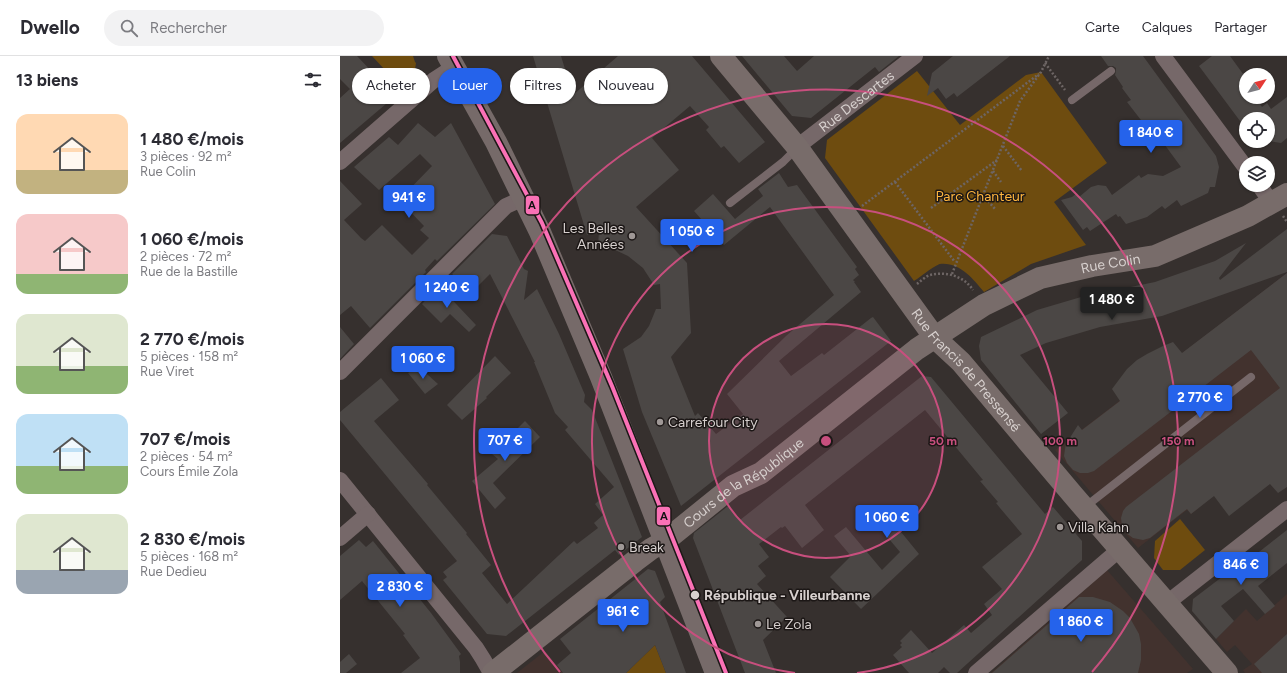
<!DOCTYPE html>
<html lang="fr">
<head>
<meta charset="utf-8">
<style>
	body { margin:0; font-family:Figtree,sans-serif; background:#f2f2f3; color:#2b2b33; height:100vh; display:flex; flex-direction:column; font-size:15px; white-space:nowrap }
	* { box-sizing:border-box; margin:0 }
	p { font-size:13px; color:#7c7c81 }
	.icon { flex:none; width:22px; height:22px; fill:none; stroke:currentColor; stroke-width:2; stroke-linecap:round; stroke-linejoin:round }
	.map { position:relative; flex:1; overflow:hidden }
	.details { display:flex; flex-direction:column; background:#fff; width:340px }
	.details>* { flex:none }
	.hud { position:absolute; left:12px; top:12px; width:380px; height:36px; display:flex; gap:8px }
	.needle { width:26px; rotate:54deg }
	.buttons { position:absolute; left:899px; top:12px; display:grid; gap:8px }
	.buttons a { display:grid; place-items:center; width:36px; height:36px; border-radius:50%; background:#fff; box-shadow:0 1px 3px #0004; font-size:20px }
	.price { position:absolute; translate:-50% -34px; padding:0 9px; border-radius:4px; background:#2563eb; color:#fff; font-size:13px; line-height:26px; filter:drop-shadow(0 1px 2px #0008) }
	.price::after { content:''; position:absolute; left:50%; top:24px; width:12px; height:9px; margin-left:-6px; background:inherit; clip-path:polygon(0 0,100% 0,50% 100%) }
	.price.active { background:#222; color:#fff }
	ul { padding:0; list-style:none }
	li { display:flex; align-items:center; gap:12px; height:100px; padding:0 16px }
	li span { display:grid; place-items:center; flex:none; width:112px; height:80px; border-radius:12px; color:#555 }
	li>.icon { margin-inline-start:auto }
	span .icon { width:48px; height:48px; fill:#fffc; stroke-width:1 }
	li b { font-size:17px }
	h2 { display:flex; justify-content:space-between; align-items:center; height:48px; padding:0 16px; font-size:17px }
	.chip { padding:0 14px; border-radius:18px; background:#fff; box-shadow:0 1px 3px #0004; font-size:14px; line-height:36px }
	.chip.active { background:#2563eb; color:#fff }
	header { display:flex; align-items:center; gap:24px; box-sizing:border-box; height:56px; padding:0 20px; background:#fff; border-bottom:1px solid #e1e1e2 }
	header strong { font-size:19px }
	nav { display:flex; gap:22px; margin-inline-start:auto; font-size:14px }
	.search { width:280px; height:36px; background:#f2f2f3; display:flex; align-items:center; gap:10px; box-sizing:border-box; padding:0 14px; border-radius:22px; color:#7c7c81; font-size:15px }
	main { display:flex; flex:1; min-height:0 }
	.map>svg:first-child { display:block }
</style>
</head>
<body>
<header>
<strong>Dwello</strong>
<div class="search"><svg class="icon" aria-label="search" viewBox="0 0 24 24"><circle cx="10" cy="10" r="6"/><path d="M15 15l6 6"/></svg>Rechercher</div>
<nav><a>Carte</a><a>Calques</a><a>Partager</a></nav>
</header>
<main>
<section class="details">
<h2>13 biens<svg class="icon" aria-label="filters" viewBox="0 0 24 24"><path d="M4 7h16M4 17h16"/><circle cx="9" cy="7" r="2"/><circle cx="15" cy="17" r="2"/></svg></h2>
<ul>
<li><span style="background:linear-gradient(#ffd9b3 70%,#c2b280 0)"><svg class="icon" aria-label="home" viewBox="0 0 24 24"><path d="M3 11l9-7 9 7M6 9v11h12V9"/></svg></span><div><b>1 480 €/mois</b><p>3 pièces · 92 m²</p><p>Rue Colin</p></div></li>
<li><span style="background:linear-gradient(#f6c9c9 75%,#8fb573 0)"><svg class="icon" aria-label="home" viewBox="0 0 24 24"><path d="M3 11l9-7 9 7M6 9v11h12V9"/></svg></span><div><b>1 060 €/mois</b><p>2 pièces · 72 m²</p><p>Rue de la Bastille</p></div></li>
<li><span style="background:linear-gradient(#dfe7d0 65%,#8fb573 0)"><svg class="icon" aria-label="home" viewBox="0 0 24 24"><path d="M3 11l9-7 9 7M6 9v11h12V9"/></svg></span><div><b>2 770 €/mois</b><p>5 pièces · 158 m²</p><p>Rue Viret</p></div></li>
<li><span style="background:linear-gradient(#bfe0f5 65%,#8fb573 0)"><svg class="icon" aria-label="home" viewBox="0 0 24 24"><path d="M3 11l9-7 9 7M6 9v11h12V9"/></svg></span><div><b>707 €/mois</b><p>2 pièces · 54 m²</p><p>Cours Émile Zola</p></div></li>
<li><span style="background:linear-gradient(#dfe7d0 70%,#9aa5b1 0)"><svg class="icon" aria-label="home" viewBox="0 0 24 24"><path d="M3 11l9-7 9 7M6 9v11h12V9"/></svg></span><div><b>2 830 €/mois</b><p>5 pièces · 168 m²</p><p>Rue Dedieu</p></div></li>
</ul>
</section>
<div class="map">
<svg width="947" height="617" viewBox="0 0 947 617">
	<rect width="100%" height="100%" fill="#36302e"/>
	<g fill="#42322e">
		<polygon points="947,217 947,377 856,447 859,452 851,458 847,454 798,492 715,394"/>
		<polygon points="767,514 853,613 847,617 651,617"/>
		<polygon points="947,538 947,617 905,617 903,614 912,608 895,589 887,596 876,583 906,553 917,565"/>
		<polygon points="205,595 223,617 177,617"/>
	</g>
	<g fill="#6e4c0f">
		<path d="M32,0h41l2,6 1,1c-1,11 -7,17 -14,25z"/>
		<path d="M577,15l43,54 66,-50 15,-3 66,91 -53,39 32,43 -55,19 -47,28c-11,-13 -24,-30 -44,-28 -5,1 -21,14 -26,17l-89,-123 2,-18z"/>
		<polygon points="840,463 865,494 840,514 823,514 814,502 815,485"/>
		<polygon points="315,589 326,617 286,617"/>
	</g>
	<g fill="#4b4745">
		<polygon points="0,0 17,0 52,37 50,39 53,42 0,87 0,42 10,33 0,23"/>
		<polygon points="193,0 221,0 233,39 278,0 352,0 425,86 399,107 384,90 381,92 366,74 369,71 350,50 312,82 339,114 296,151 347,207 351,277 331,301 355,360 358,357 376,378 403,358 387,338 446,280 494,239 430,151 384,189 354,155 373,138 395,163 423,140 418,133 439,117 448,131 457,129 517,211 515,213 519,219 513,224 515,226 514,226 521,236 439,305 451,320 482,297 484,299 531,262 533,261 551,285 341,450 302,356 283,293 301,281 309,270 316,253 321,253 320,228 314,229 303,212 288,200 273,193 258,189 259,176 247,179"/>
		<polygon points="402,0 444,0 457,15 474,0 559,0 539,16 535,11 471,62 452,60"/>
		<polygon points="613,0 670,0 617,41 614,37 606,43 598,32 587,40 592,17"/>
		<polygon points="761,0 803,0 876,100 879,111 875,131 870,131 868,137 841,150 837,144 825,153 822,150 807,161 786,168 780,160 778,161 776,158 750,175 747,171 743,174 721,144 732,141 736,138 739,141 751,131 758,129 766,130 772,139 799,119 801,122 808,118 823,120 841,111 819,81 811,77 787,46 791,44 782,32 783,31 775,19 776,15 776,12 773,10 768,10"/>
		<polygon points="872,0 890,0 906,22 906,41 915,41 922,51 927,47 931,53 947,41 947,82 941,87 928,85 928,63 906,63 906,73 859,10"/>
		<polygon points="78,67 95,81 111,67 155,148 97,205 95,203 85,214 86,216 30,272 11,250 0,259 0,125 22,148 4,164 21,182 25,185 42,169 72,199 89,182 80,174 84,170 59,144 92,110 80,98 39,134 14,111 49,81 58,89"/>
		<polygon points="947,173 947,216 822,260 760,271 706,287 680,299 728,357 701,378 641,304 639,290 641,281 697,254 775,231 776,234 815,226 875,205 906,187 879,222 880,224"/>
		<polygon points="152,178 167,180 184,213 188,215 184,244 197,233 219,278 245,339 244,346 252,354 302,481 279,499 275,494 166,580 147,578 103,524 107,521 103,516 117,505 0,364 0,356 41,322 59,344 34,365 88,428 87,429 127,477 126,478 151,509 142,517 167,548 234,485 237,488 258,472 254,467 263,459 255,448 274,431 225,374 228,371 215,357 194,306 195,306 150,218 133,235 112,218"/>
		<polygon points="947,217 947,431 938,437 930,428 889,460 874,440 851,458 847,453 810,482 803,484 793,482 786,477 782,470 781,462 783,455 786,451 940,332 911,294 754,415 748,417 740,417 733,414 727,407 724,400 725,393 726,388 738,369 742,374 780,345 772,333 787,313 797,304 807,298 823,290 833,286 842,297"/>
		<polygon points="99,230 136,269 129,276 110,258 101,267 82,248"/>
		<polygon points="0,271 14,288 0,303"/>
		<polygon points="155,300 171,317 146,341 147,342 122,364 107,349"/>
		<polygon points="78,310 98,328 85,338 68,317"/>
		<polygon points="582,320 591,321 705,458 713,451 742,485 742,504 617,617 610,617 604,611 598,617 569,617 553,599 562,591 560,589 562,587 560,585 571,574 592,597 624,569 631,577 652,559 644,548 662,533 642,511 682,478 660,452 656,447 658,446 640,425 643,424 585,354 465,449 484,474 462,492 445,470 442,472 441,471 419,488 429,501 418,510 426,520 417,528 447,561 423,584 436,617 405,617 353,482 354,477 388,450 400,464"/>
		<polygon points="185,365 200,381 153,427 166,442 155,453 132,425 158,403 152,398"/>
		<polygon points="539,449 579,498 521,553 490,521 511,500 494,480 506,471 542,514 560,496 528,458"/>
		<polygon points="947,474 947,507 918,530 935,550 925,558 903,533 881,550 894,565 876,583 852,555 853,543 899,508 901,510"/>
		<polygon points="19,484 26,491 33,485 91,557 121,598 119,600 120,606 120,617 61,617 80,602 63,579 65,578 22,525 0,544 0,500"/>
		<polygon points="308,513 315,515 325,541 320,546 346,617 326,617 315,589 286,617 223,617 217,609 231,597 220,583"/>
		<polygon points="739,541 753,541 770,546 783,555 790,562 799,578 801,588 801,604 798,617 652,617"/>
		<polygon points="947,578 947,617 922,617 914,608"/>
		<polygon points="9,598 17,608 6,617 0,617 0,606"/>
	</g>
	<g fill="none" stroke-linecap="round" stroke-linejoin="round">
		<g stroke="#6d6564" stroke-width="2.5" stroke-dasharray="2 2" stroke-linecap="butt">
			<polyline points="705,7 725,34"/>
			<polyline points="663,90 682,115"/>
			<polyline points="653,115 661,126"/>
			<polyline points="555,126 615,206"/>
			<polyline points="643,139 655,153"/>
			<polyline points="522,150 699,18"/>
			<polyline points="591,152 657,104"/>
			<polyline points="943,160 947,166"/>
			<polyline points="612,218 680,45 701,16 709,0"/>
			<path d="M577,228c4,-3 9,-8 13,-9 16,-4 34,1 43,15"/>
		</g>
		<g stroke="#766869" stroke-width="8">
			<polyline points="732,44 771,15"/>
			<polyline points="390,147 443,106 457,92"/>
			<polyline points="745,451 911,321"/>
		</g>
		<g stroke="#766869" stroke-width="16">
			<polyline points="823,0 906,112"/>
			<path id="s1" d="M457,91l118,-91"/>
			<polyline points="0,106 94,24 114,11"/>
			<polyline points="919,129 931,146"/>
			<polyline points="0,316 166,150 184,142"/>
			<polyline points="0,424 136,592 143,603 151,617"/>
			<polyline points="0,482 28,458"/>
			<polyline points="827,547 947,453"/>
			<polyline points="636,617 780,493"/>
		</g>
		<g stroke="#786c6a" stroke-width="22">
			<path id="s2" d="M381,0l76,91 138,191 26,24 112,133 154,178"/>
			<path id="s3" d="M153,617l142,-112 16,-12 14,-8 68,-55 28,-13 156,-124 67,-44 56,-27 52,-12 63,-10 93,-40 39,-22"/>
		</g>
		<polyline stroke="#766a69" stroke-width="22" points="108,0 156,86 200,176 261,321 376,617"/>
		<g stroke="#1c1716" stroke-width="7">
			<polyline id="metro-1" points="113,0 202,167 272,330 386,617"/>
		</g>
		<use href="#metro-1" stroke="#fa71b6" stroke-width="4"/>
	</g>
	<circle cx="486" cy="385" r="117" fill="#c84f7e" fill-opacity=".12"/>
	<g fill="none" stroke="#c84f7e" stroke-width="2">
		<circle cx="486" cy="385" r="117"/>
		<path d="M455 617A234 234 0 1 1 517 617"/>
		<path d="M220 616A352 352 0 1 1 752 616"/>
	</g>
	<g fill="#9f9896" stroke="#1c1716" stroke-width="1.5">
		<circle cx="292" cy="180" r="4"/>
		<circle cx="320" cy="366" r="4"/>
		<circle cx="720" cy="471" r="4"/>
		<circle cx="281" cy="491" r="4"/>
		<circle cx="418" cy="568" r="4"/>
	</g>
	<circle fill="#d7d0ce" stroke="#1c1716" stroke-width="1.5" cx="355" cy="539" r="5"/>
	<g text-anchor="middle" stroke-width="3" stroke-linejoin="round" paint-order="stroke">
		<g font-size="14" fill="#d7d0ce" stroke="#1c1716">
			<text dy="5" stroke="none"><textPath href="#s1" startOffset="75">Rue Descartes</textPath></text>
			<text dy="5" stroke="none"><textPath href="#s3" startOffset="749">Rue Colin</textPath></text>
			<text dy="5" stroke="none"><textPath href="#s2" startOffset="399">Rue Francis de Pressensé</textPath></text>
			<text dy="5" stroke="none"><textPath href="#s3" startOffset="315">Cours de la République</textPath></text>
		</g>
		<g font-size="14" fill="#feb53e" stroke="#1c1716">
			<text x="640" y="145">Parc Chanteur</text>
		</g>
		<g font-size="14" fill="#d7d0ce" stroke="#1c1716" text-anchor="start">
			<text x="284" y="177" text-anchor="end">Les Belles<tspan x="284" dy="16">Années</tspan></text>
			<text x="328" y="371">Carrefour City</text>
			<text x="728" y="476">Villa Kahn</text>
			<text x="289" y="496">Break</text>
			<text x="426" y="573">Le Zola</text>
		</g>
		<g font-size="14" font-weight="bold" fill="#d7d0ce" stroke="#1c1716" text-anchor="start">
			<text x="364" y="544">République - Villeurbanne</text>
		</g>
	</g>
	<circle cx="486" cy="385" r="6" fill="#c84f7e" stroke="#1c1716" stroke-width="2"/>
	<g font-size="12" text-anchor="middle" font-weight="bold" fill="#c84f7e" stroke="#1c1716" stroke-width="3" stroke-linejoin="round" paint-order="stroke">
		<text x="603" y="389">50 m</text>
		<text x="720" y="389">100 m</text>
		<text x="838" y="389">150 m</text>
	</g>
	<g stroke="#1c1716" stroke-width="1.5">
		<rect x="185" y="139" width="15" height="20" rx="4" fill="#fa71b6"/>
		<rect x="316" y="450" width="15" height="20" rx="4" fill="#fa71b6"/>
	</g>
	<g font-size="11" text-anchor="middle" font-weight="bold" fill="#111">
		<text x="192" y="153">A</text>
		<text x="324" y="464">A</text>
	</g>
</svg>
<div class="buttons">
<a><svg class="needle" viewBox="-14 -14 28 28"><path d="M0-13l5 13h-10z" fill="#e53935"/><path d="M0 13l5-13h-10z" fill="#7c7c81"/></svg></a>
<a><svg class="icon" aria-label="locate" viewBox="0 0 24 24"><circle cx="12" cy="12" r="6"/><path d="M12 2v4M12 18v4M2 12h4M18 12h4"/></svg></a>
<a><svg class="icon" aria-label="layers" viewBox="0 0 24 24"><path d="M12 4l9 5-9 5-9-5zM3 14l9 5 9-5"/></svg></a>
</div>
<b class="price" style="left:811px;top:98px">1 840 €</b>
<b class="price" style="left:69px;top:163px">941 €</b>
<b class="price" style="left:352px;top:197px">1 050 €</b>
<b class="price" style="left:107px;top:253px">1 240 €</b>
<b class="price active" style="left:772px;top:265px">1 480 €</b>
<b class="price" style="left:83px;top:324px">1 060 €</b>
<b class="price" style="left:860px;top:363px">2 770 €</b>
<b class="price" style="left:165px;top:406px">707 €</b>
<b class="price" style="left:547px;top:483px">1 060 €</b>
<b class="price" style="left:901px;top:530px">846 €</b>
<b class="price" style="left:60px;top:552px">2 830 €</b>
<b class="price" style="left:283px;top:577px">961 €</b>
<b class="price" style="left:741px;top:587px">1 860 €</b>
<div class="hud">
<a class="chip">Acheter</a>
<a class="chip active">Louer</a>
<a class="chip">Filtres</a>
<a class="chip">Nouveau</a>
</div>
</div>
</main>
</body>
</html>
